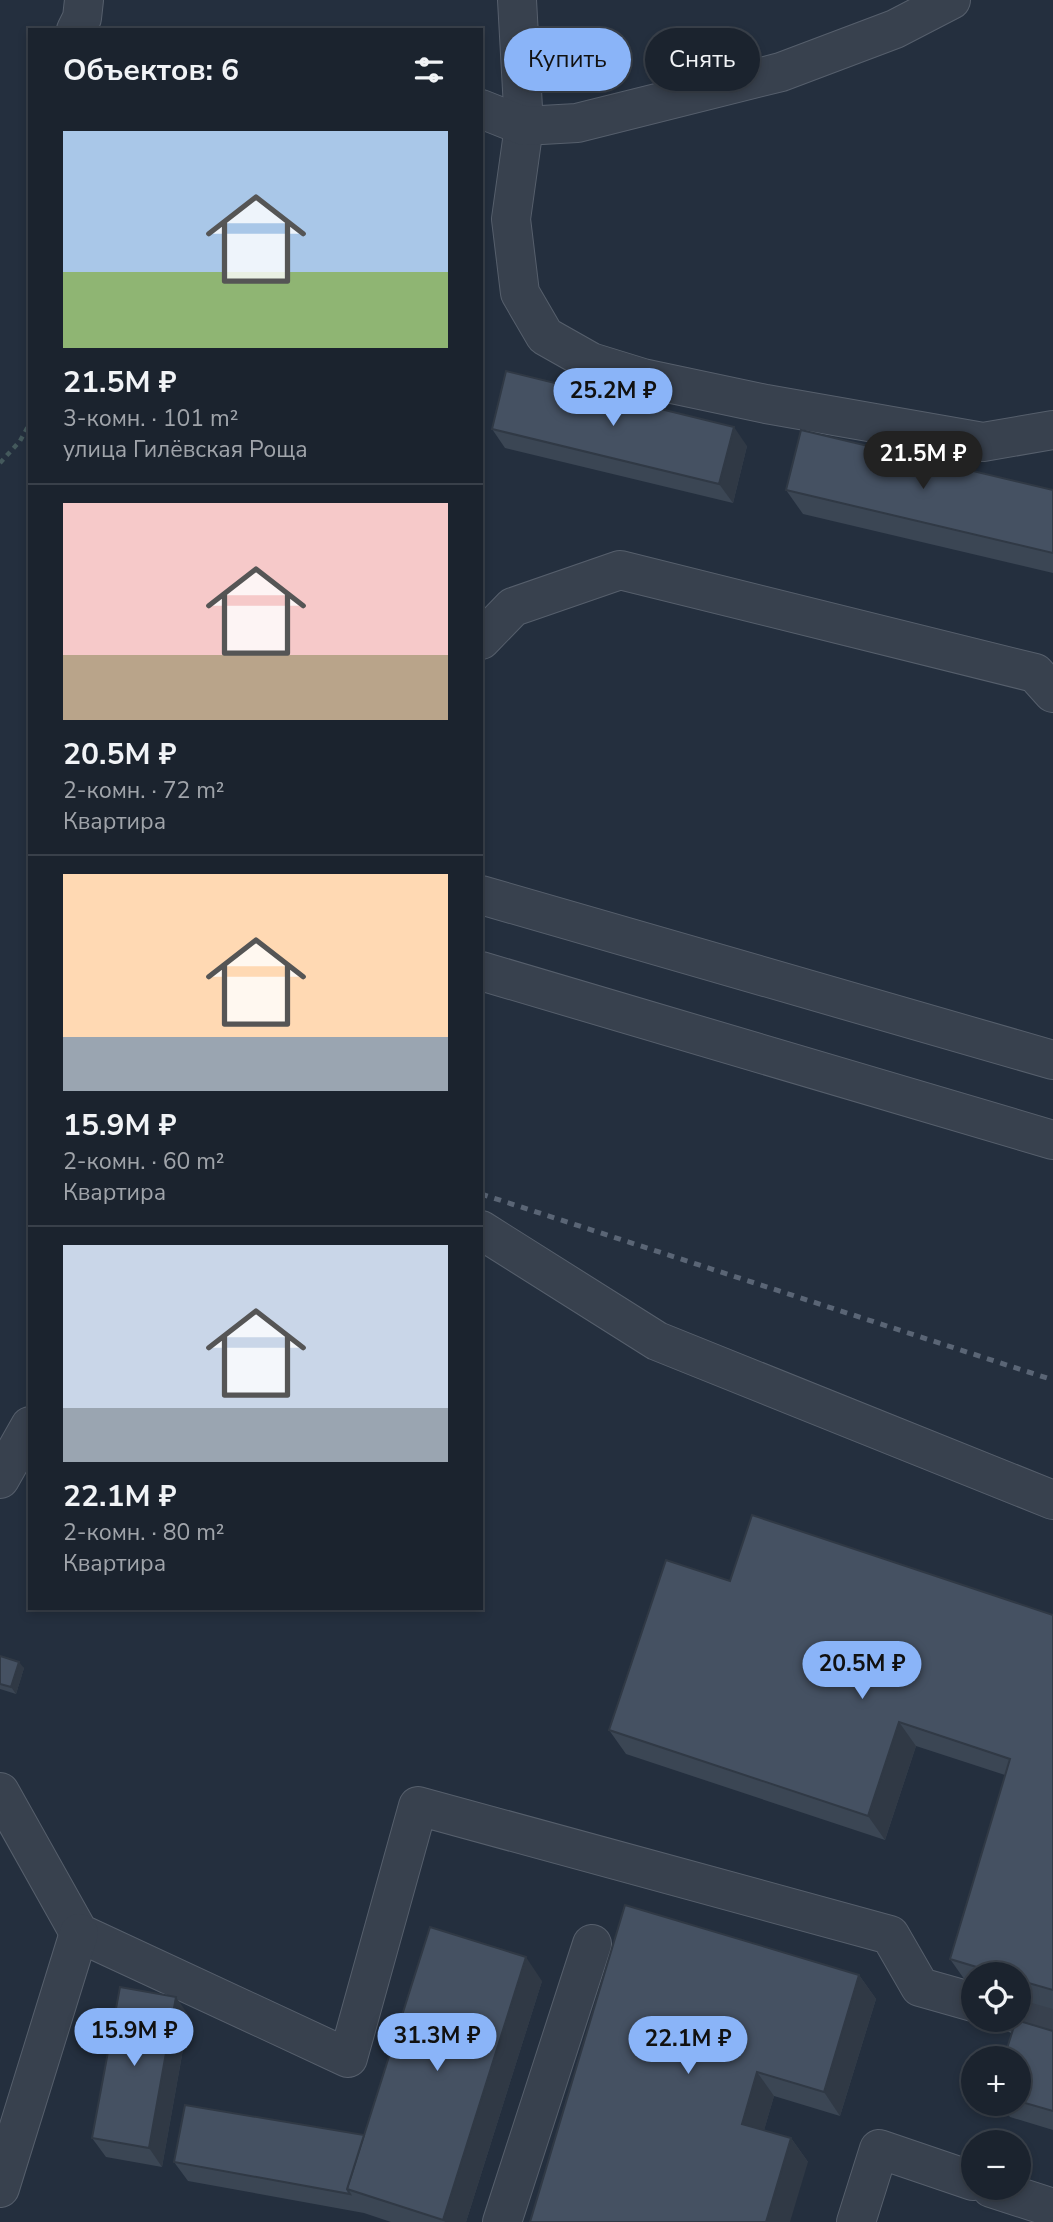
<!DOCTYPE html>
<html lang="ru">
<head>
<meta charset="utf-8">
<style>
	body { margin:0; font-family:"Nunito Sans",sans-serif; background:#282f3a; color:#f1f3f6; height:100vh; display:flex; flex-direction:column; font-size:26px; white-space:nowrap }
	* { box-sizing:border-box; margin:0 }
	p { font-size:23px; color:#a0a4aa }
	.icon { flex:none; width:38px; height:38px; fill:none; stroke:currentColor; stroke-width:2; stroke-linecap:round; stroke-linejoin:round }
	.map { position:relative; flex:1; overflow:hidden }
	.side { position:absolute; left:28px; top:28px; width:455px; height:1582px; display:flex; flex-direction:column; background:#1b232e; border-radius:0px; box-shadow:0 4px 10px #0003,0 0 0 2px #39404a }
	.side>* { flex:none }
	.guide { position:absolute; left:504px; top:28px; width:443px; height:63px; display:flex; gap:14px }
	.buttons { position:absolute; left:961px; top:1962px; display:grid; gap:14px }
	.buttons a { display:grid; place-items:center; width:70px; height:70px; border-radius:50%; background:#1b232e; box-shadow:0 4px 10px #0003,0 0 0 2px #39404a; font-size:35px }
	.price { position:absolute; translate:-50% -60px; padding:0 16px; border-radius:24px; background:#8ab4f8; color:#111; font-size:23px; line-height:46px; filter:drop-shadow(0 2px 4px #0008) }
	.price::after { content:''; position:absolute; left:50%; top:42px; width:21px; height:16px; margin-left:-10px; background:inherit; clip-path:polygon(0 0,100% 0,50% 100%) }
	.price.on { background:#222; color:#fff }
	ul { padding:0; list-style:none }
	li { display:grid; align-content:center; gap:14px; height:371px; padding:0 35px }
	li+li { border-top:2px solid #39404a }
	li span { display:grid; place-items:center; height:217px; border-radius:0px; color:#555 }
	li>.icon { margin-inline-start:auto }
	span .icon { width:126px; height:126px; fill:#fffc; stroke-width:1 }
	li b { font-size:30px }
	h2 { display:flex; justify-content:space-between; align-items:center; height:84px; padding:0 35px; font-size:30px }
	.pill { padding:0 24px; border-radius:32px; background:#1b232e; box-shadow:0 4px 10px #0003,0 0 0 2px #39404a; font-size:24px; line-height:63px }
	.pill.on { background:#8ab4f8; color:#111 }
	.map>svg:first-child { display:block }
</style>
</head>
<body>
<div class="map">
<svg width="1053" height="2222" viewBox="0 0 1053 2222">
	<rect width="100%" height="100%" fill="#242f3e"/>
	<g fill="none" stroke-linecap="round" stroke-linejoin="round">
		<g stroke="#565f6c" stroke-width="40">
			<g id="minor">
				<polyline points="517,0 524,126 511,219 520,293 545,336 591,362 643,378 766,404 983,442 1053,430"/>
				<polyline points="76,30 82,18 84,0"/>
				<polyline points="481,109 524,126 577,123 781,72 895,29 951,0"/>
				<polyline points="481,640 513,607 620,570 1035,673 1053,693"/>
				<polyline points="481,895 1053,1060"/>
				<polyline points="481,971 1053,1140"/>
				<polyline points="481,1230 657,1341 1053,1500"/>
				<polyline points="0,1479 30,1426"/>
				<polyline points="0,1792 79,1933 348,2058 418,1806 890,1935 920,1987 973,2002"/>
				<polyline points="1018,2014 1053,2024"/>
				<polyline points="0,2188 79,1933"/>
				<polyline points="991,2188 1053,2208"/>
				<polyline points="502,2222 592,1944"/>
				<polyline points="856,2222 879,2149 973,2181"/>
			</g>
		</g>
		<polyline stroke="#44595c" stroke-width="4.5" stroke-dasharray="5 5" stroke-linecap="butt" points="0,463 20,441 30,423"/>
		<use href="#minor" stroke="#38414e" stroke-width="38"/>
		<polyline stroke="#5a6575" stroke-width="5" stroke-dasharray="7 7" stroke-linecap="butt" points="481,1194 1053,1380"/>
	</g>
	<g fill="#3b4654">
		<polygon points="492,429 747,446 733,503 505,448"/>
		<polygon points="786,490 1053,490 1053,573 803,514"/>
		<polygon points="730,1581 1053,1615 1053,2009 1018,1999 1018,1974 973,1974 973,1985 967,1983 950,1959 1005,1775 916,1746 885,1840 626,1754 609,1730"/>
		<polygon points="0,1656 24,1668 16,1694 0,1689"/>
		<polygon points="859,1975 876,1999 840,2116 774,2096 764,2130 791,2138 808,2162 530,2222"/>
		<polygon points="542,1981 466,2222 391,2222 364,2213 188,2181 174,2162 364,2135"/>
		<polygon points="189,2016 162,2167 106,2157 92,2138"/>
		<polygon points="1053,2031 1053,2130 1010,2117 1000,2104 1018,2104 1018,2058"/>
	</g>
	<g fill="#303945">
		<polygon points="734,427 747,446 733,503 719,484"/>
		<polygon points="19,1662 24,1668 16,1694 11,1687"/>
		<polygon points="899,1722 916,1746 885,1840 868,1816"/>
		<polygon points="526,1957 542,1981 466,2222 445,2222 443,2220"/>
		<polygon points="859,1975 876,1999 840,2116 824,2092"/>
		<polygon points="176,1997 189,2016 162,2167 149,2148"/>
		<polygon points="757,2072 774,2096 759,2148 742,2124"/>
		<polygon points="791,2138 808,2162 790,2222 766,2222"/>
	</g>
	<g fill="#455162" stroke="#303945" stroke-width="2">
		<polygon points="506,371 734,427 719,484 492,429"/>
		<polygon points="801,430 1053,490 1053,553 786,490"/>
		<polygon points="752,1515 1053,1615 1053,1990 1018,1980 1018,1974 1000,1974 950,1959 1010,1759 899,1722 868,1816 609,1730 666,1560 730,1581"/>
		<polygon points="0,1656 19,1662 11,1687 0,1684"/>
		<polygon points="625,1905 859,1975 824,2092 757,2072 742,2124 791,2138 766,2222 530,2222"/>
		<polygon points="430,1927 526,1957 443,2220 347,2189"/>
		<polygon points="120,1987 176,1997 149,2148 92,2138"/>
		<polygon points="1016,2020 1053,2031 1053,2111 1018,2101 1018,2058 1004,2058"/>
		<polygon points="185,2105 364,2135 347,2189 350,2194 174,2162"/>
	</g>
</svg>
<div class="buttons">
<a><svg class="icon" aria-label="locate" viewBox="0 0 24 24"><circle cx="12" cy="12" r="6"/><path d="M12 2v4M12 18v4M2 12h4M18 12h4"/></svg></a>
<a>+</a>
<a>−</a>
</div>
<b class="price" style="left:613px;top:428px">25.2M ₽</b>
<b class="price on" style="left:923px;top:491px">21.5M ₽</b>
<b class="price" style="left:862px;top:1701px">20.5M ₽</b>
<b class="price" style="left:134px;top:2068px">15.9M ₽</b>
<b class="price" style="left:437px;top:2073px">31.3M ₽</b>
<b class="price" style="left:688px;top:2076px">22.1M ₽</b>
<div class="guide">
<a class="pill on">Купить</a>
<a class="pill">Снять</a>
</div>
<section class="side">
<h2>Объектов: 6<svg class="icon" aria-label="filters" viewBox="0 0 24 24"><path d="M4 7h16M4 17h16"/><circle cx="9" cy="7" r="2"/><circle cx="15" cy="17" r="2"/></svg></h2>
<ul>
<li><span style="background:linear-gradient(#a9c7e8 65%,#8fb573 0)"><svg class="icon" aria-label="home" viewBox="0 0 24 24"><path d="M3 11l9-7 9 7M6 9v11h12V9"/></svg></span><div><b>21.5M ₽</b><p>3-комн. · 101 m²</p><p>улица Гилёвская Роща</p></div></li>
<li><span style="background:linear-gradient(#f6c9c9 70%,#b9a48a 0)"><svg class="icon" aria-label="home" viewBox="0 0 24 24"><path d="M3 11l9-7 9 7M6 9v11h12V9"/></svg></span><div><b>20.5M ₽</b><p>2-комн. · 72 m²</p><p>Квартира</p></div></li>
<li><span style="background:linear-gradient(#ffd9b3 75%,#9aa5b1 0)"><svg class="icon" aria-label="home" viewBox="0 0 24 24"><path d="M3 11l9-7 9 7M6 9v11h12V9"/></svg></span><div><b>15.9M ₽</b><p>2-комн. · 60 m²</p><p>Квартира</p></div></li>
<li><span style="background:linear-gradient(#c9d6e8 75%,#9aa5b1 0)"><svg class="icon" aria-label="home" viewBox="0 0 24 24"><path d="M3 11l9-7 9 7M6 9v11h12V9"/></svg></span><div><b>22.1M ₽</b><p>2-комн. · 80 m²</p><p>Квартира</p></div></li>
</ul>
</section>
</div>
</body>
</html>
